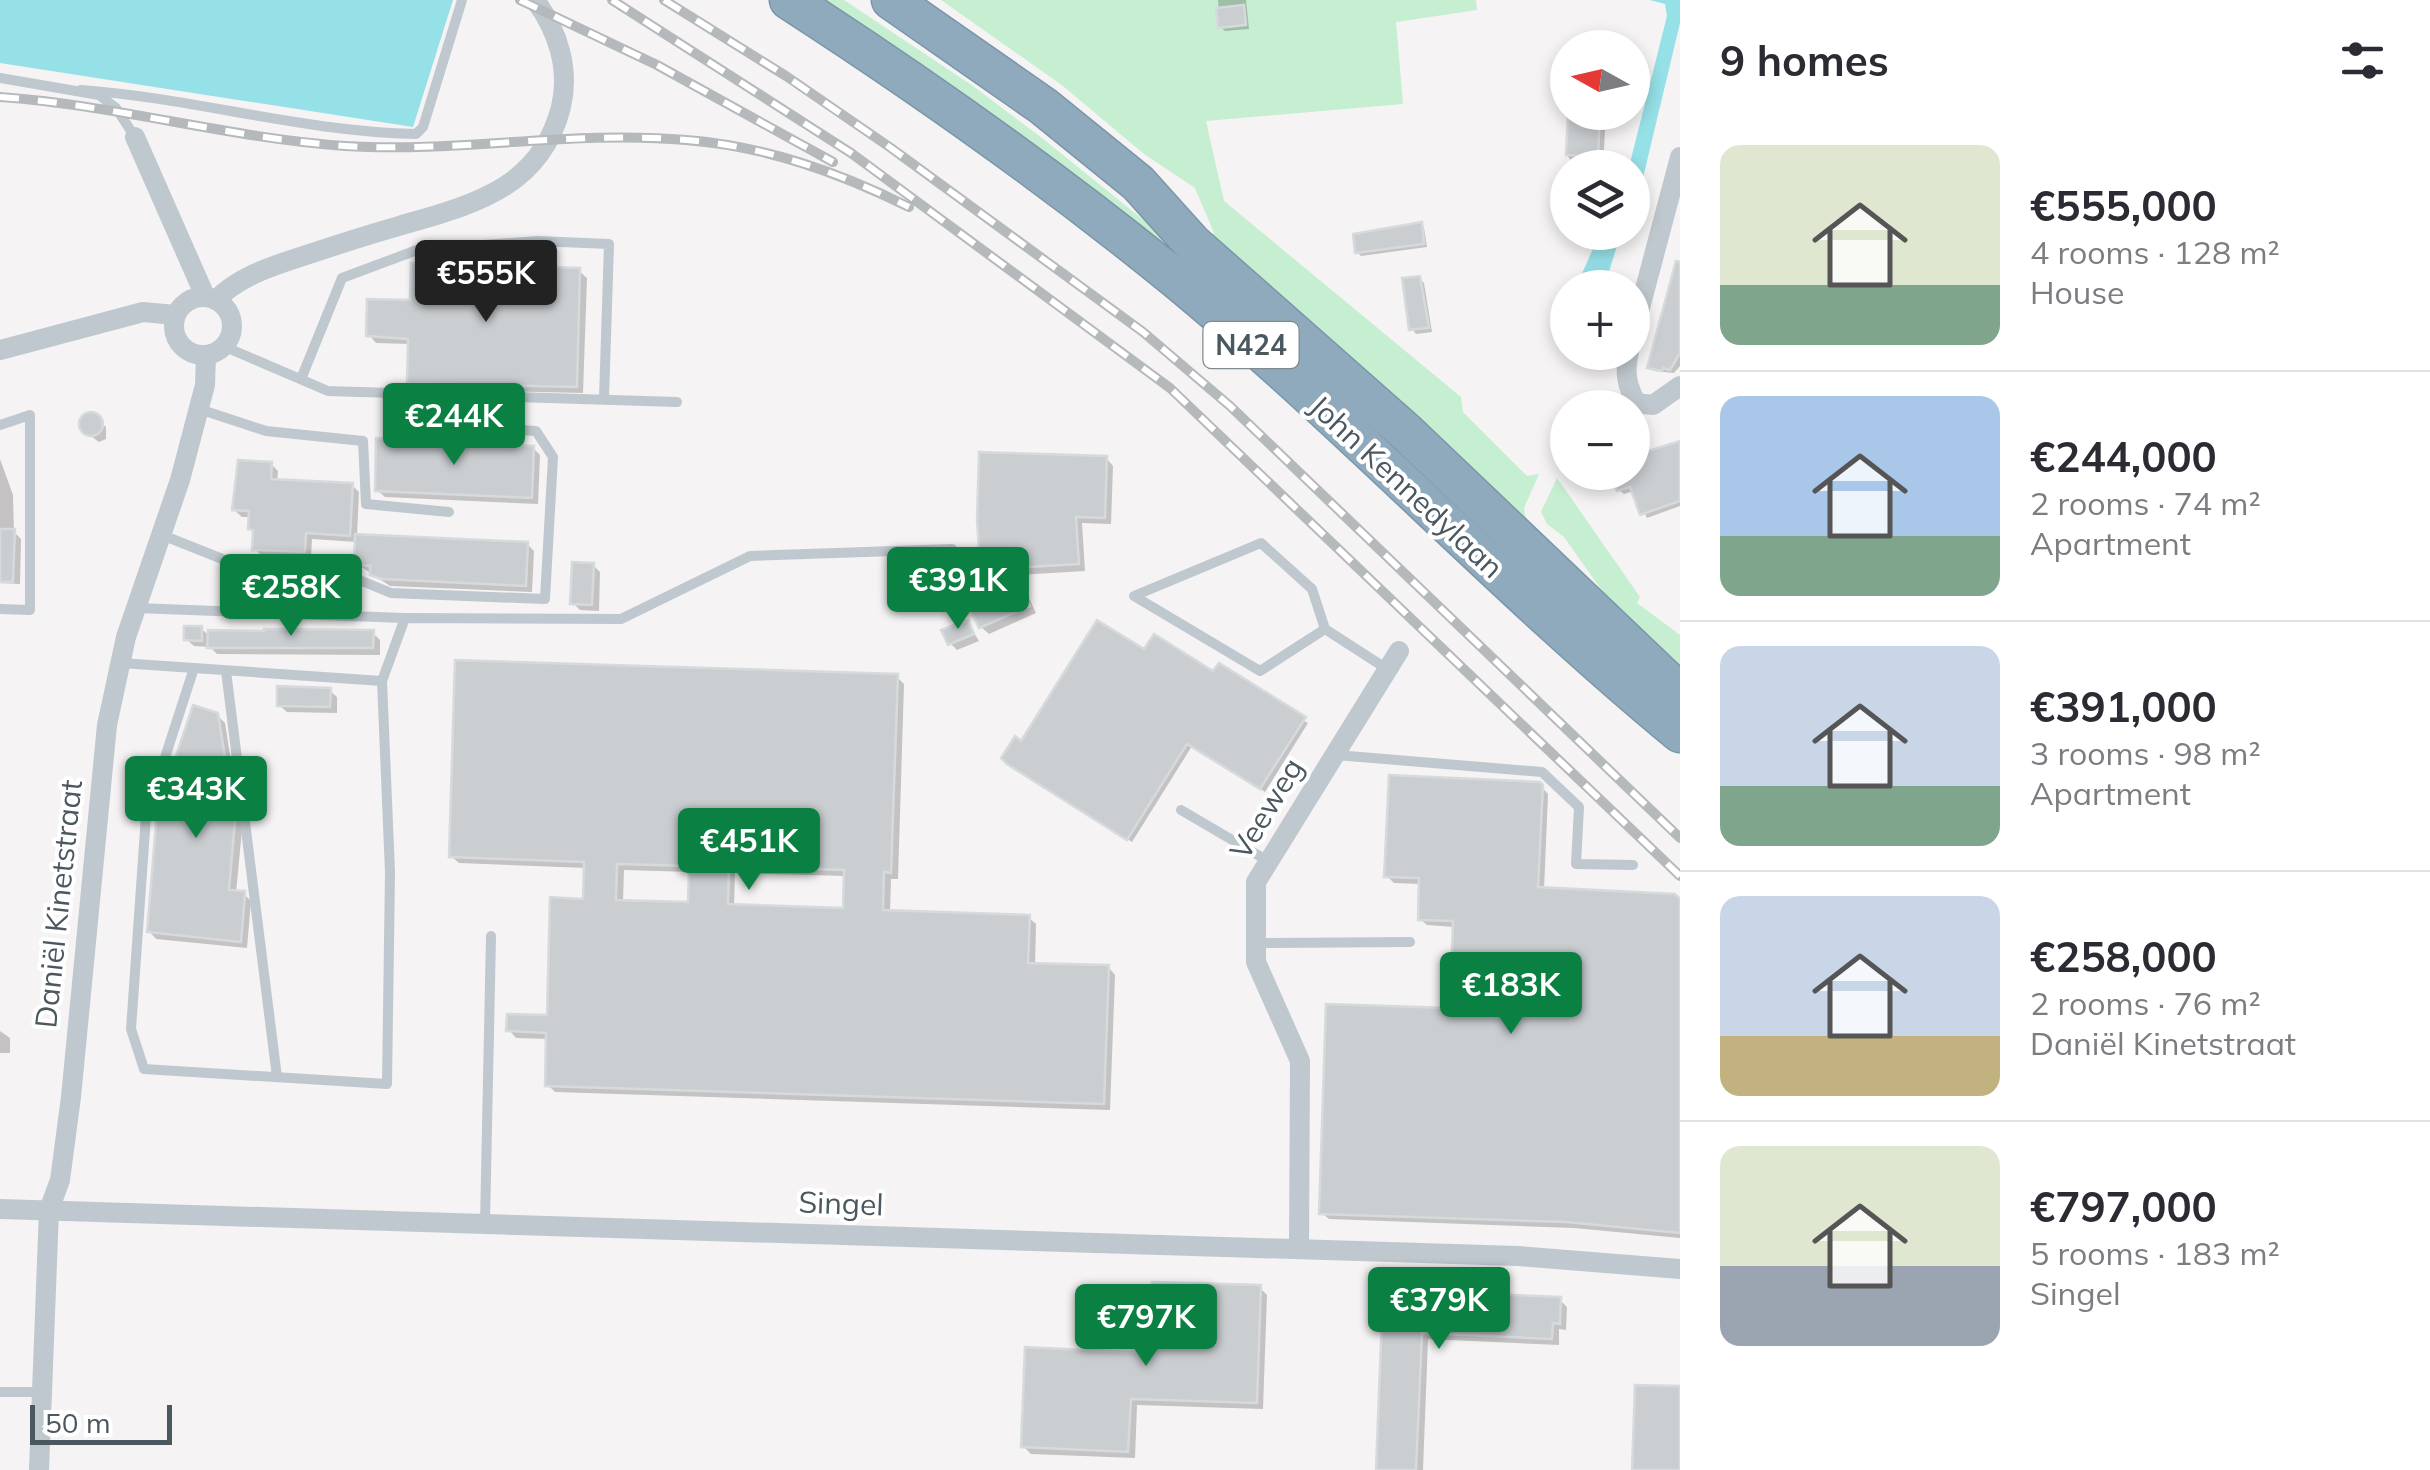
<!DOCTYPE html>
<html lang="en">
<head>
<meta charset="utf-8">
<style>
	body { margin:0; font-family:Mulish,sans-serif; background:#f2f2f3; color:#2b2b33; height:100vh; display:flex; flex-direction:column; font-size:38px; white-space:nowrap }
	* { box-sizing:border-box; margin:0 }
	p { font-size:32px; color:#7c7c81 }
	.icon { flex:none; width:55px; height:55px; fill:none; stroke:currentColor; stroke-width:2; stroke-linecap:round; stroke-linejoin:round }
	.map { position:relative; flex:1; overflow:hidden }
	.sheet { display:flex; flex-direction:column; background:#fff; width:750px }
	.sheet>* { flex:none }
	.needle { width:65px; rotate:278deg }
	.tools { position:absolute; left:1550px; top:30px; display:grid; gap:20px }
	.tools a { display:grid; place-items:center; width:100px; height:100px; border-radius:50%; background:#fff; box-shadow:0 5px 15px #0003; font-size:50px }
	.scale { position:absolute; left:30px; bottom:25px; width:142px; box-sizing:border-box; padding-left:10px; border:5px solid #4b585f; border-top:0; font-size:28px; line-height:35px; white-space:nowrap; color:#4b585f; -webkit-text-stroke:8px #fff; paint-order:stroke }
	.price { position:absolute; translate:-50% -85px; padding:0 22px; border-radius:10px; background:#0b8043; color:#fff; font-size:32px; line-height:65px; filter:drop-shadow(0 2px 5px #0008) }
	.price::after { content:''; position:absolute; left:50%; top:60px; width:30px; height:22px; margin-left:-15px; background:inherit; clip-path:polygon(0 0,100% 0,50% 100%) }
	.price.active { background:#222; color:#fff }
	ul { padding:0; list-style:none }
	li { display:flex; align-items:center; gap:30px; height:250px; padding:0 40px }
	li+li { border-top:2px solid #e1e1e2 }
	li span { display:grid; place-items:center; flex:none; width:280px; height:200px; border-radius:20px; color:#555 }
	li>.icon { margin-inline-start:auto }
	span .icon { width:120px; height:120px; fill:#fffc; stroke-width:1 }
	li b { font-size:42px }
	h2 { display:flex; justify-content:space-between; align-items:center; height:120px; padding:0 40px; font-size:42px }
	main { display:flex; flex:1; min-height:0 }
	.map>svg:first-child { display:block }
</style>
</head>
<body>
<main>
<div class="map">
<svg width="1680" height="1470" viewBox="0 0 1680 1470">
	<rect width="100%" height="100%" fill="#f5f3f3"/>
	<g fill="#c6eed1">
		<polygon points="803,0 844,0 973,86 1042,138 1177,247 1550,587 1505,565"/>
		<polygon points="941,0 1476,0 1477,10 1396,22 1403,104 1206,121 1224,201 1461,397 1463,412 1527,476 1539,474 1524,508 1526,522 1208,241 1214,233 1195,188 1144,154 1063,86"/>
		<polygon points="1557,478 1640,597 1637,603 1680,635 1680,679 1609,610 1603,592 1564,537 1547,524 1541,512"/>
	</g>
	<g fill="#96e0e7">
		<polygon points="0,0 453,0 413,127 0,63"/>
		<polygon points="1650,0 1680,0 1680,23 1636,207 1633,208 1632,168 1629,167 1667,16 1665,4"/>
		<polygon points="1600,233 1621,233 1606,281 1603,287 1576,287"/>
	</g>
	<g fill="#0003" fill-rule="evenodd">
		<polygon points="1218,0 1246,0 1249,29 1225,31 1220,27"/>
		<polygon points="1571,112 1606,112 1603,168 1575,164 1568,157"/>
		<polygon points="1421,224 1424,228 1427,247 1361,256 1357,252"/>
		<polygon points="1680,266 1680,366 1674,373 1654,371 1650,367"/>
		<polygon points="579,271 587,278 583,393 417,389 410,382 411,344 376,343 369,335 412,302"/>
		<polygon points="1419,278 1424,283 1432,332 1416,334 1412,329"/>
		<polygon points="91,415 106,427 106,439 99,442 84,431 84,418"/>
		<polygon points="1680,444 1680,506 1647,518 1634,491 1624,494 1619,490 1632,472"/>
		<polygon points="533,448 540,455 538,504 385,497 377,490"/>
		<polygon points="1106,458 1113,466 1111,524 1082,523 1085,571 1018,575 1036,613 989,634 981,627 984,589"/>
		<polygon points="0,459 13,495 14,532 21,539 20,584 0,583"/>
		<polygon points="271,464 278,471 277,482 352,485 359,492 357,536 527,544 534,551 532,592 390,586 357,564 357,542 312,539 311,558 262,556 255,549 251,517 242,517 234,510"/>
		<polygon points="593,565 600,572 599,611 580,610 573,603"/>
		<polygon points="967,622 979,641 957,650 950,643"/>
		<polygon points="201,628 210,637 373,633 380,640 380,655 217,654 210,647 194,646 186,639"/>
		<polygon points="1145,653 1214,675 1308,723 1265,792 1192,746 1132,842 1009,762 1022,744"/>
		<path d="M897,677l7,7 -6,195h-7l-1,33 138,5 8,7 -1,41 73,2 7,8 -5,135 -555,-18 -7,-7 1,-46 -33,-1 -7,-8 40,-12 37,-117 1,-33 -128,-5 -8,-7zM624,870l67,2 -1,33 -67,-3zM735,873l111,3 -1,35 -111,-4z"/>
		<polygon points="329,690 337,697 337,713 287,712 279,705"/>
		<polygon points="217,715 225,723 242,830 236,893 244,894 251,901 247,948 156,939 149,931"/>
		<polygon points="1539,784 1548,794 1544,890 1680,903 1680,1238 1574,1228 1329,1219 1322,1213 1453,1011 1455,927 1427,925 1420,919 1421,884 1394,883 1387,876"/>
		<polygon points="0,1031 10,1038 10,1053 0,1053"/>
		<polygon points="1260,1288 1267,1295 1263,1409 1137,1405 1135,1458 1031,1454 1023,1446 1153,1355"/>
		<polygon points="1386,1293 1560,1300 1567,1307 1566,1330 1559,1329 1559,1345 1428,1339 1423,1470 1378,1470"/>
	</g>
	<g fill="#caced1" stroke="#d7dadd" stroke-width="2.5" fill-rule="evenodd">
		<polygon points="1244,5 1246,25 1218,28 1216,8"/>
		<polygon points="1568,112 1600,112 1598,157 1566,155"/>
		<polygon points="1422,222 1424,244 1355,253 1353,234"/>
		<polygon points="1676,261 1680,262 1680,353 1670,370 1663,368 1662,371 1647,368"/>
		<polygon points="411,263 580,268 577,387 407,383 408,339 366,336 367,299 410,300"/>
		<polygon points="1420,276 1429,328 1409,330 1402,278"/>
		<circle cx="91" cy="424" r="12"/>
		<polygon points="376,438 534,446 532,498 375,491"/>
		<polygon points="1680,441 1680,501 1640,515 1630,487 1617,491 1611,472 1632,472 1632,456"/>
		<polygon points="979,452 1107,456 1105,518 1076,517 1079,564 1013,568 1030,606 979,628 964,595 982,588 977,521"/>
		<polygon points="238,460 272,462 271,479 353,483 350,536 306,533 305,552 252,550 253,530 248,529 249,511 232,510"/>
		<polygon points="0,529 15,529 13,582 0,582"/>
		<polygon points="355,534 528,542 526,586 381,579 370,575 370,566 354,565"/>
		<polygon points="572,562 594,563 592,605 570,604"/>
		<polygon points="968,620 974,634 948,645 941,630"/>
		<polygon points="1097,620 1144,649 1154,634 1213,671 1219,663 1306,717 1260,789 1187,744 1127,840 1007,764 1001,758 1015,736 1021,741"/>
		<polygon points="184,626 202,626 202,641 184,640"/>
		<polygon points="264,629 374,630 373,648 207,648 208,630 264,631"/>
		<path d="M455,660l443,14 -7,199 -7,-1 -1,38 147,5 -2,48 81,2 -5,139 -559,-18 1,-53 -40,-2 1,-17 40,1 3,-118 33,2 1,-37 -135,-5zM617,864l72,2 -1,36 -72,-2zM729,867l115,3 -1,38 -115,-4z"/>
		<polygon points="277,686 331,688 330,707 277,706"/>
		<polygon points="193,705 218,713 235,821 229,890 245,891 245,895 241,942 147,932 157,813"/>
		<polygon points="1389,775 1540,782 1543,785 1538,887 1675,894 1680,899 1680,1233 1566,1222 1319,1214 1326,1004 1450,1008 1453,921 1418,920 1419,878 1384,877"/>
		<polygon points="1152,1282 1261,1285 1257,1403 1131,1399 1128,1452 1021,1447 1025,1347 1150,1353"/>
		<polygon points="1383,1290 1561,1297 1560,1324 1553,1323 1552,1339 1422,1333 1416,1470 1376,1470"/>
		<polygon points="1635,1385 1680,1386 1680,1470 1632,1470"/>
	</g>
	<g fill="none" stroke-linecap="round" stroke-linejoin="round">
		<g stroke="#7a96a9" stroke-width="41">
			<g id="highway">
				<path d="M789,0c133,86 263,178 386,278 175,144 330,311 505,455"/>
				<polyline points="891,0 1043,106 1138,183 1192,243 1405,431 1680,693"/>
			</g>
		</g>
		<g stroke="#bfc8ce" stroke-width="10">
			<polyline points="0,78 99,95 116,108 135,137"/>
			<path d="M81,90c113,8 222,42 335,44l7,-7 39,-127"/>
			<polyline points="223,346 328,391 677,402"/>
			<polyline points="301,379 342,278 417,250 537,241 609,244 604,398"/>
			<polyline points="199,409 266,431 363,441 366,504 449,512"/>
			<polyline points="0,425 30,415 30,610 0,609"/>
			<polyline points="162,535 240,566 340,572 391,593 545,599 553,457 536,431 398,423"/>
			<polyline points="136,608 405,618"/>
			<polyline points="1325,629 1312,589 1261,543 1134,596 1260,671 1325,629 1387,669"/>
			<polyline points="121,663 382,681 405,618 621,619 750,556 952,549"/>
			<polyline points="194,668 146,816 131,1029 144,1069 387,1084 390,872 382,681"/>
			<polyline points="226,671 277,1077"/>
			<polyline points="1336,755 1542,772 1579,807 1576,864 1633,865"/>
			<polyline points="1181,810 1268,861"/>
			<polyline points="1256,943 1410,942"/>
			<polyline points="485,1223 491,936"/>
			<polyline points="0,1392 42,1392"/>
		</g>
		<g stroke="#bfc8ce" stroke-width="20">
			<polyline points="135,137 205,296"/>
			<circle cx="203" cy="326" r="29"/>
			<path d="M216,300c21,-22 53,-33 81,-42 33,-11 67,-22 102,-32 71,-21 141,-36 162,-119 9,-38 -3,-76 -26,-107"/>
			<polyline points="1632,338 1680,157"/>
			<polyline points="0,350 143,312 175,315"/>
			<path d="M1629,352c-5,21 -2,33 7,51"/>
			<polyline points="1636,403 1653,405 1680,386"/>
			<polyline points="0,1209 1518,1256 1680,1269"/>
			<polyline points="1299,1249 1300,1061 1256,962 1256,882 1399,651"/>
			<polyline points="39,1470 49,1210 60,1180 71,1097 107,725 126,637 180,480 205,385 206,355"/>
		</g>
		<use href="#highway" stroke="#8faabd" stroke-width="38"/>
		<g stroke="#b5b9bc" stroke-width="10">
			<g id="rail">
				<polyline points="520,0 657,65 833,162"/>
				<polyline points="612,0 851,153 1170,388 1680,876"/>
				<polyline points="664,0 786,76 891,148 1143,332 1230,406 1680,838"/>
				<path d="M0,97c116,8 229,41 345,49 114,7 227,-16 341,-6 79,6 152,32 223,67"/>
			</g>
		</g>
		<use href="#rail" stroke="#fff" stroke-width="6" stroke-dasharray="19" stroke-linecap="butt"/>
	</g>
	<g text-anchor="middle" stroke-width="8" stroke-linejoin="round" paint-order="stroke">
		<rect fill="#fff" stroke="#818a8f" stroke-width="2.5" x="1203.5" y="322" width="95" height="46" rx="8"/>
		<g font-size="28" font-weight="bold" fill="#4b585f">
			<text x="1251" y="355">N424</text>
		</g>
		<g font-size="30" fill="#4b585f" stroke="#fff">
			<text transform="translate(1406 487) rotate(43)" y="10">John Kennedylaan</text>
			<text transform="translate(1267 809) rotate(-59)" y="10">Veeweg</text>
			<text transform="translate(59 904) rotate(-84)" y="10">Daniël Kinetstraat</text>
			<text transform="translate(841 1204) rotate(2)" y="10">Singel</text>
		</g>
	</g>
</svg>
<div class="tools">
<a><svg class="needle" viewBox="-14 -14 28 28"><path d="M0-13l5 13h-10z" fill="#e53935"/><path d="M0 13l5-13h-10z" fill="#7c7c81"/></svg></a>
<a><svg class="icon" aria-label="layers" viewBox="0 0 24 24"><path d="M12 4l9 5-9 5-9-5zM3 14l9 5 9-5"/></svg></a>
<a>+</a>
<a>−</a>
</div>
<div class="scale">50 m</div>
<b class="price active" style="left:486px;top:325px">€555K</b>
<b class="price" style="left:454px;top:468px">€244K</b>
<b class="price" style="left:958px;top:632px">€391K</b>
<b class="price" style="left:291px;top:639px">€258K</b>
<b class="price" style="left:196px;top:841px">€343K</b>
<b class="price" style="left:749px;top:893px">€451K</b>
<b class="price" style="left:1511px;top:1037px">€183K</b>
<b class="price" style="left:1439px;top:1352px">€379K</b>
<b class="price" style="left:1146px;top:1369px">€797K</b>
</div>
<section class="sheet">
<h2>9 homes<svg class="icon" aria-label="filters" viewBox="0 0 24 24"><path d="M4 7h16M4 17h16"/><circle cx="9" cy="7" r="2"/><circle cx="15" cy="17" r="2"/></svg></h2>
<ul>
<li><span style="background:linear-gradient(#dfe7d0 70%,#7fa58c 0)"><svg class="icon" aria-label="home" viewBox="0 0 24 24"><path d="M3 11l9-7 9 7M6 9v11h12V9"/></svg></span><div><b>€555,000</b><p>4 rooms · 128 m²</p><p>House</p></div></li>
<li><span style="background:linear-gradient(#a9c7e8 70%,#7fa58c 0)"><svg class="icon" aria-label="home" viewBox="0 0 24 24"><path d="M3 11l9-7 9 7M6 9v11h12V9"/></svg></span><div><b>€244,000</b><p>2 rooms · 74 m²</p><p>Apartment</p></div></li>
<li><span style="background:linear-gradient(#c9d6e8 70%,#7fa58c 0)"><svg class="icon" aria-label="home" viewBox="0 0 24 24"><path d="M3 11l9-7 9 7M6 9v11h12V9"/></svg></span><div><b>€391,000</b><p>3 rooms · 98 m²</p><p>Apartment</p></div></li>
<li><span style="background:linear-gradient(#c9d6e8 70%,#c2b280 0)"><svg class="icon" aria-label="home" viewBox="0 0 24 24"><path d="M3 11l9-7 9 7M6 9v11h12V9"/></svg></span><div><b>€258,000</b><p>2 rooms · 76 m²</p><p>Daniël Kinetstraat</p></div></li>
<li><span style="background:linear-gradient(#dfe7d0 60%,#9aa5b1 0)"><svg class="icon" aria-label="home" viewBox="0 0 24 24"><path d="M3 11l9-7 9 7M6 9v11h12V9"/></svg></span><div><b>€797,000</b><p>5 rooms · 183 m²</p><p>Singel</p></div></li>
</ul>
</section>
</main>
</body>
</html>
